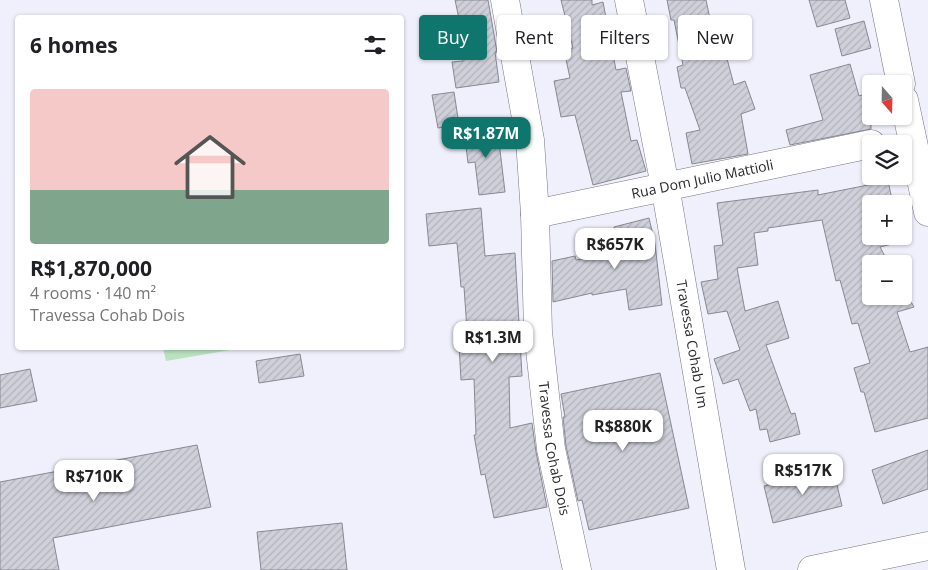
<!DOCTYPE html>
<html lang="en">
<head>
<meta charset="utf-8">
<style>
	body { margin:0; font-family:"Open Sans",sans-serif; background:#f6f6f6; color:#202124; height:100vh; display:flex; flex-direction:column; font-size:19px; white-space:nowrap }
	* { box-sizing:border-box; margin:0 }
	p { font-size:16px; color:#757577 }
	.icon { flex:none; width:28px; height:28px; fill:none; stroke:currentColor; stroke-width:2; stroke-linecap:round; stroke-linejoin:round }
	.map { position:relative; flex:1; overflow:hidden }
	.panel { position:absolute; left:15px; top:15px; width:389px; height:335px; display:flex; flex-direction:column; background:#fff; border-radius:5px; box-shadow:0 1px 4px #0004 }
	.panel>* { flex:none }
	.hud { position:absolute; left:419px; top:15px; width:434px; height:45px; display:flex; gap:10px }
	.needle { width:32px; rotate:160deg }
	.buttons { position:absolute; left:862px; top:75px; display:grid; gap:10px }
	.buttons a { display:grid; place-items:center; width:50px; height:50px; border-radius:5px; background:#fff; box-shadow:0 1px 4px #0004; font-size:25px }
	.price { position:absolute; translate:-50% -42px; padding:0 11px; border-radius:10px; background:#fff; color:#222; font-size:16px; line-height:32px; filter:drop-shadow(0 1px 2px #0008) }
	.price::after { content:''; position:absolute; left:50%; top:30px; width:15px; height:11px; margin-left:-8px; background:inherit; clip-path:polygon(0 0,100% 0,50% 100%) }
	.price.selected { background:#0f766e; color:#fff }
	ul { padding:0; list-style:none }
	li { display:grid; align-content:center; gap:10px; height:265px; padding:0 15px }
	li span { display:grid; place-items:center; height:155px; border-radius:5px; color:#555 }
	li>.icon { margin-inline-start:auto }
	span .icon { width:90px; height:90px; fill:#fffc; stroke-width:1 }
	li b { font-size:21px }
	h2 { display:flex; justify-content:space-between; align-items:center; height:60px; padding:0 15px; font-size:21px }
	.tag { padding:0 18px; border-radius:5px; background:#fff; box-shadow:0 1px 4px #0004; font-size:18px; line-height:45px }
	.tag.selected { background:#0f766e; color:#fff }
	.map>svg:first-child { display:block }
</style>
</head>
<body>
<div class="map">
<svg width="928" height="570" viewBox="0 0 928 570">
	<defs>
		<pattern id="building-hatch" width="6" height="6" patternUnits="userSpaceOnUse" patternTransform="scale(1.25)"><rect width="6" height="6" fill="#cfd0da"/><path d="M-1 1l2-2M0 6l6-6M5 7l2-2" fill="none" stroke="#b2b3bb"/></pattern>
	</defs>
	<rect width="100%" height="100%" fill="#eff0fb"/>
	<polygon fill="#bae2c0" points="163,348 242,348 166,361"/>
	<g fill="url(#building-hatch)" stroke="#888892">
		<polygon points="455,0 488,0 497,52 495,52 499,82 456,88 452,62 463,61 458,28 461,28"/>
		<polygon points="561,0 592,0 592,5 603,2 616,70 626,68 631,91 621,92 631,141 637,140 646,171 593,185 575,115 561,117 554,81 570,78 564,50 573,48"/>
		<polygon points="667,0 706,0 710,19 714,19 722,56 726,55 734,85 745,81 755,109 741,114 748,154 692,164 686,133 700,130 685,88 681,88 677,67 683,65 674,20 671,20"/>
		<polygon points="809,0 845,0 850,18 817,27"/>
		<polygon points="864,21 871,48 842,56 835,29"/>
		<polygon points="850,64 859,96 871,92 871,129 790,145 786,130 823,120 810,75"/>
		<polygon points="454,92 459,125 438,128 432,95"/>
		<polygon points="497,125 505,192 479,195 475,162 468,163 464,130"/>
		<polygon points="888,181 893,204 871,204 871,236 898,236 900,242 880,247 889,264 871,264 871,296 904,296 904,289 914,307 897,312 910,352 928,347 928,418 875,432 864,392 861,392 854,368 870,363 858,323 852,324 840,280 836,281 822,220 768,228 768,231 754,233 758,265 737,268 745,311 778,301 789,338 766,345 791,414 795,413 800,434 770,442 767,429 760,430 756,409 750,411 738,379 723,384 714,359 740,350 727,311 708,314 701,282 718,279 714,246 723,245 717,203 818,190 818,195"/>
		<polygon points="481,208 485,256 515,253 522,376 509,377 510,428 532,423 536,452 547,507 494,518 485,474 481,475 474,435 476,435 474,379 461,380 459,345 468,344 464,287 461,287 457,243 429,246 426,214"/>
		<polygon points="649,218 655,244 662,305 629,310 626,289 592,295 592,293 553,302 552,261 575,256 576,260 620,252 614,227"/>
		<polygon points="300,354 304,376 259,383 256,361"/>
		<polygon points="30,369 37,401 0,408 0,375"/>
		<polygon points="660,373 689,508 589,530 582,500 578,501 566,446 563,417 565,417 561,394"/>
		<polygon points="197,445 211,507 53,538 59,570 0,570 0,482"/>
		<polygon points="928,450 928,489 883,504 872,470"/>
		<polygon points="833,468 842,506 773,523 764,486"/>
		<polygon points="342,523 347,570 261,570 257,532"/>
	</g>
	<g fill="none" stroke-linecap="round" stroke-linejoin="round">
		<g stroke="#74747e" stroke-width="29">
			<g id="minor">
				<path id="s1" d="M505,0l25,140 5,74 3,118 13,117 26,121"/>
				<path id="s2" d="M629,0l36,186 66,384"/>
				<polyline points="884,0 901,84"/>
				<polyline points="904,100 928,212"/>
				<path id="s3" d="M535,214l336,-70"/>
				<polyline points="812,570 928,546"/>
			</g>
		</g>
		<use href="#minor" stroke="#fff" stroke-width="28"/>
	</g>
	<g text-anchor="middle" stroke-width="5" stroke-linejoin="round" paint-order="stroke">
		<g font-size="14" fill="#29292d" stroke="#fefefe">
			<text dy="5" stroke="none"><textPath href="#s3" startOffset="171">Rua Dom Julio Mattioli</textPath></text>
			<text dy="5" stroke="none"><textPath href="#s2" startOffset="350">Travessa Cohab Um</textPath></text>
			<text dy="5" stroke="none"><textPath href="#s1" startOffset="452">Travessa Cohab Dois</textPath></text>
		</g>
	</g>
</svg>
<div class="buttons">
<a><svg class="needle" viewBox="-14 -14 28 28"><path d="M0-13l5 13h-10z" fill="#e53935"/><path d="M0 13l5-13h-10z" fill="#757577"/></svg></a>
<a><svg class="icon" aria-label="layers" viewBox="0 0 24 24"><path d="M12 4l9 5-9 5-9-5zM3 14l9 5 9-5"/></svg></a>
<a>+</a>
<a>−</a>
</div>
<b class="price selected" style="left:486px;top:159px">R$1.87M</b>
<b class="price" style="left:615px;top:270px">R$657K</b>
<b class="price" style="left:493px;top:363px">R$1.3M</b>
<b class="price" style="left:623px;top:452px">R$880K</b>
<b class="price" style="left:803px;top:496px">R$517K</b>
<b class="price" style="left:94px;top:502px">R$710K</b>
<div class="hud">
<a class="tag selected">Buy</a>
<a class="tag">Rent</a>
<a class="tag">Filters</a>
<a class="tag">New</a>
</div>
<section class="panel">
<h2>6 homes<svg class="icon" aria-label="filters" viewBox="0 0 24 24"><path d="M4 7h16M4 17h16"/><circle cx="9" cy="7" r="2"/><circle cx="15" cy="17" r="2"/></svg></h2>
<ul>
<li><span style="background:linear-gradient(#f6c9c9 65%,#7fa58c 0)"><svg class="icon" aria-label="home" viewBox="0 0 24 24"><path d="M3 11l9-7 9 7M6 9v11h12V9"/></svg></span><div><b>R$1,870,000</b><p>4 rooms · 140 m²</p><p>Travessa Cohab Dois</p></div></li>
</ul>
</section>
</div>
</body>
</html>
